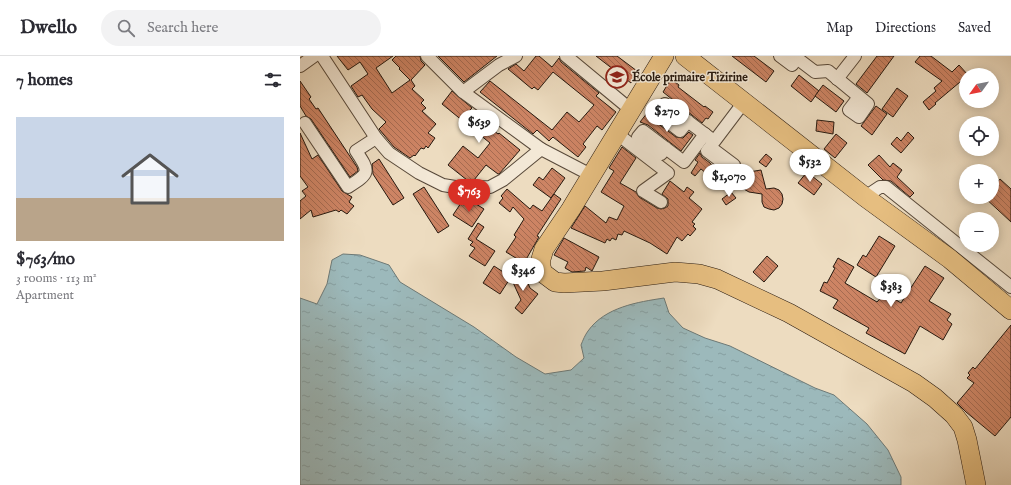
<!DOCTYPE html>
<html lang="en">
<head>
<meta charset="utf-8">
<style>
	body { margin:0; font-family:"IM FELL English",serif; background:#f2f2f3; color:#2b2b33; height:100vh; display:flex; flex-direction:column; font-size:15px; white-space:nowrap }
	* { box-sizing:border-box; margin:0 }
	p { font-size:13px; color:#7c7c81 }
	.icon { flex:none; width:22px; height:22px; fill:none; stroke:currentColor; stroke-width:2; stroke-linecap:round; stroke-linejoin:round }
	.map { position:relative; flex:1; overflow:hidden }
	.sheet { display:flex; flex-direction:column; background:#fff; width:300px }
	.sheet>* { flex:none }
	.needle { width:26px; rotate:237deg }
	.buttons { position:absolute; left:659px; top:12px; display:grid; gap:8px }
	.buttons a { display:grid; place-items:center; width:40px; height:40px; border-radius:50%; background:#fff; box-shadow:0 2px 10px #0003; font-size:20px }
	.price { position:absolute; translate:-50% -34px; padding:0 9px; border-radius:14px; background:#fff; color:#222; font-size:13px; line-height:26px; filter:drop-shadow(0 1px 2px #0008) }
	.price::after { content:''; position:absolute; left:50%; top:24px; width:12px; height:9px; margin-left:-6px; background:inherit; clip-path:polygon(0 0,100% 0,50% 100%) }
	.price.on { background:#d93025; color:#fff }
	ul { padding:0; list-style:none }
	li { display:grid; align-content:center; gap:8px; height:212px; padding:0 16px }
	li+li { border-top:1px solid #e1e1e2 }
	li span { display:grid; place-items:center; height:124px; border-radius:0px; color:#555 }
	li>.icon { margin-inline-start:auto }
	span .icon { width:72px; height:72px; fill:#fffc; stroke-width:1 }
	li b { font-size:17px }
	h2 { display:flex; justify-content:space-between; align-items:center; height:48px; padding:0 16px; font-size:17px }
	header { display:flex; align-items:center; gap:24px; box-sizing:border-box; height:56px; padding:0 20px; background:#fff; border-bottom:1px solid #e1e1e2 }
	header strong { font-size:19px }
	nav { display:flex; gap:22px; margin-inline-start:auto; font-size:14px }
	.search { width:280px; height:36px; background:#f2f2f3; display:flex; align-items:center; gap:10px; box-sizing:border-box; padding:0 14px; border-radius:22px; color:#7c7c81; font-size:15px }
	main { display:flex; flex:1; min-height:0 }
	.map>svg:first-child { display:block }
</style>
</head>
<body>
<header>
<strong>Dwello</strong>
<div class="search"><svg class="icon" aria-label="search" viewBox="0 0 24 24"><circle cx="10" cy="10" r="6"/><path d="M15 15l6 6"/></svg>Search here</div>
<nav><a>Map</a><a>Directions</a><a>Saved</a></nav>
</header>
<main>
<section class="sheet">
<h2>7 homes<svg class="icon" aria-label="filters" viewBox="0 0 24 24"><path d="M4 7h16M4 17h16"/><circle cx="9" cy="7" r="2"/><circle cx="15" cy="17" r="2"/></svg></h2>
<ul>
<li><span style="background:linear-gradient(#c9d6e8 65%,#b9a48a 0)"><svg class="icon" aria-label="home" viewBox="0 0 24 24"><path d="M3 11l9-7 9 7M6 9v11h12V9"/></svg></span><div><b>$763/mo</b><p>3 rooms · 113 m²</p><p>Apartment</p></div></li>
</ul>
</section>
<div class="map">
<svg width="711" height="429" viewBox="0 0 711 429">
	<defs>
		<pattern id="water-ripples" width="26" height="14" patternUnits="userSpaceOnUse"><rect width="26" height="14" fill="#9cb9bb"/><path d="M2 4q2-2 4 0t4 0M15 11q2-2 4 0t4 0" fill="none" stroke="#869ea0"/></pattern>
		<pattern id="building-back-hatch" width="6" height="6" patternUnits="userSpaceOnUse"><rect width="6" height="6" fill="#cd8464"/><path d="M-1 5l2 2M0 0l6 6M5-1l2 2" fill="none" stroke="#a66b51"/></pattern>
	</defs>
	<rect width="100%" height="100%" fill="#eddcc0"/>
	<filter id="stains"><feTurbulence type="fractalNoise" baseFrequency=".005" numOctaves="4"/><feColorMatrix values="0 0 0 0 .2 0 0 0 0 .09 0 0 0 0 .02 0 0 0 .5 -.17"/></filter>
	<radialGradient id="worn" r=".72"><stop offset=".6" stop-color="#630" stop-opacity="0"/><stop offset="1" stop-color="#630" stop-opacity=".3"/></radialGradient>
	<path fill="url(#water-ripples)" stroke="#6d7976" d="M43,198l17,1 29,10 11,17 74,45 42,30 29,17 26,-4 13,-12 -3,-13c2,-5 4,-10 7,-14 17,-24 50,-29 76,-33l5,15 14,15 22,10 25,8 85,42 19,7 33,29 21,26 13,27v8h-601v-187l17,6 10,-20 5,-24z"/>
	<g fill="url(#building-back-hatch)" stroke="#26180e">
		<polygon points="37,0 93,0 76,12 92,37 110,24 99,13 100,12 92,4 96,0 120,0 121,5 125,9 111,24 115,30 112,33 124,44 121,47 126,52 122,55 136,68 128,77 135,82 128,92 126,90 124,93 121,92 115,100 114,99 110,102 94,91 79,73 86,66 72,53 62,39 58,41 51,30 68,18 60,6 48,14"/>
		<polygon points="138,0 197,0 164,26"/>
		<polygon points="236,0 239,0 252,11 259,2 261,6 299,37 296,40 316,56 302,74 297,70 283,88 286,91 278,101 253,81 249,85 237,74 233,78 180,36 190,25 252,74 267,56 279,66 294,49 253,16 238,34 234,31 232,33 208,13 216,8 224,15"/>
		<polygon points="296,0 317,0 337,15 335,17 337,19 331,27"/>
		<polygon points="432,0 454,0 474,15 466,26"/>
		<polygon points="577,0 594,0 567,37 556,28"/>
		<polygon points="620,0 631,0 652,16 659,9 668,19 666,19 666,21 635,47 636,48 629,54 623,46 636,35 634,32 642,25 615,6"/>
		<polygon points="499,19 519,35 511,46 491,30"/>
		<polygon points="371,23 379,29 378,31 404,51 405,50 413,56 408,63 406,62 402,67 363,36"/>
		<polygon points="0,25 11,41 9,43 16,53 18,52 57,111 58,115 50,121 11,63 6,60 0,50"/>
		<polygon points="523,29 544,45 536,56 515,40"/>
		<polygon points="597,32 608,40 593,61 582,53"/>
		<polygon points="152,35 172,52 169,55 198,78 199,77 220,94 199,118 198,118 186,109 174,124 167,124 148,109 163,90 178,102 190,87 142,48"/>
		<polygon points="576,50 587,58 572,79 561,70"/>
		<polygon points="348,56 351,58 353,64 376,81 383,82 389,76 393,79 381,95 348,69 340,66"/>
		<polygon points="517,64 534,66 533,78 516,75"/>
		<polygon points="608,76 614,82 601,97 591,88 597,81 601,85"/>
		<polygon points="0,77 12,103 18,99 42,135 52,141 49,146 54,150 47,158 41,154 39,156 36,154 13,161 11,154 0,163 0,145 6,140 2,135 8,131 0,120"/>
		<polygon points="536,78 547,87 535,102 524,93"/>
		<polygon points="322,91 336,102 320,127 336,136 339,141 357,152 361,153 365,152 368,150 368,143 362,138 370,125 384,136 387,131 394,136 389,142 402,153 392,166 395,168 393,170 396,173 390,180 388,178 382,185 377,181 367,198 350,187 324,175 322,179 318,178 316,184 312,182 310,185 307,183 305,187 271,172 285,150 306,167 309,161 317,164 324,150 301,136 314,115 309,112"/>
		<polygon points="400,97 402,101 410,107 429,132 427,134 401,113 395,120 391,117 398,106 395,104"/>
		<polygon points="466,98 472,103 466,111 459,106"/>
		<polygon points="579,99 590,111 593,107 602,114 597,121 614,137 610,141 591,125 583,124 568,109"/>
		<polygon points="79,103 104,142 93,149 73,118 72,108"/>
		<polygon points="252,112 265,122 251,142 233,129 239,121 243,124"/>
		<polygon points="461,114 466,133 474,132 479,134 482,138 483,143 482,148 479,152 474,154 469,153 464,151 462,146 462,138 449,136 442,132 442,123 444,119 449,116"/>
		<polygon points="507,116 522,128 514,139 498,127"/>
		<polygon points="700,123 711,133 711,166 684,141 692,141 692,132"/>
		<polygon points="124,131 149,170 138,177 113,138"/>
		<polygon points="207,133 230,153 233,149 242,155 254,138 261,143 237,180 239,181 224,207 206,196 216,181 214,179 224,163 213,151 210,156 199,147 203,142 201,140"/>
		<polygon points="431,136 436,142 426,149 422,143"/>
		<polygon points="168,143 184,153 172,171 153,159 161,147 164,149"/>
		<polygon points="178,167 184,171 176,183 195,195 185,210 169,200 175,192 170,189 173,186 168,183"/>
		<polygon points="579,180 595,190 576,221 557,209 563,199 566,201"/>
		<polygon points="264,182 299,201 292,215 286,211 285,215 272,216 265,212 268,206 254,199"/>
		<polygon points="467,200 478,210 464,226 453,216"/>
		<polygon points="538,202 554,211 545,227 577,246 585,237 601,247 625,210 644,222 629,245 651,258 647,264 652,268 643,284 620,270 605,298 566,277 569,272 533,252 538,244 520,235 524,226 527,227 535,212 533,211"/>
		<polygon points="194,210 211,221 200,238 183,227"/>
		<polygon points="223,216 230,232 238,238 222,258 215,252 221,244 211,222"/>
		<polygon points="711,269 711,361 695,380 666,356 657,347 674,327 667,322 670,319 668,317 673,311 675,313"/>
	</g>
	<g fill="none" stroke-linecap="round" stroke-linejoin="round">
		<g stroke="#58493a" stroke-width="14">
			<g id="minor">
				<polyline points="22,0 76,82 89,97 119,117 143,129 161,132 190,131 203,124 241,93 291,119"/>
				<polyline points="127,0 163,36 241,93"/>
				<polyline points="266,0 330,53"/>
				<polyline points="480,0 492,9 497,2"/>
				<polyline points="494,0 515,16 528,15 568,48 559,61 549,54 559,41"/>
				<polyline points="0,10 14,0"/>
				<polyline points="537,23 555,0"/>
				<polyline points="163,36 199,9 216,0"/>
				<polyline points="388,65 380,75 358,58 365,48 410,82"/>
				<path d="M5,67l43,64c22,-14 22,-15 8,-36l20,-13"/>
				<polyline points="316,77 368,117 343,135 361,146"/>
				<polyline points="410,91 407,95 431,113 434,109 410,91 444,46"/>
				<polyline points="366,92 361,98 338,81 343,75 384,106 405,78"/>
				<polyline points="565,141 580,131 586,131 711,231"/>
			</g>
		</g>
		<g stroke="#26180e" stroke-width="20">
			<g id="primary">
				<polyline points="364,0 271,153 244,193 241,203 241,211 243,217 255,226 264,227 303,225 375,216 399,218 417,223 489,257 614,327 635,342 654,359 663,371 667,384 676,429"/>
				<polyline points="385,0 565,141 650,203 711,254"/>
			</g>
		</g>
		<use href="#minor" stroke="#f3e8d6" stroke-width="12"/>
		<use href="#primary" stroke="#e6be80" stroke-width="19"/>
	</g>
	<defs>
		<g id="school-ring" transform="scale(1.15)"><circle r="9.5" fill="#f3e8d6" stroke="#8f2418" stroke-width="1.5"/><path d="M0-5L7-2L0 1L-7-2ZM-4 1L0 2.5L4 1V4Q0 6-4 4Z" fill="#8f2418"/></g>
	</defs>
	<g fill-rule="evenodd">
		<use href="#school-ring" x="317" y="21"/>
	</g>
	<g text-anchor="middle" stroke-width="3" stroke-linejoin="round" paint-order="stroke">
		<g font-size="12" font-weight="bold" fill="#26180e" stroke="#f3e8d6" text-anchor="start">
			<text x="332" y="25">École primaire Tizirine</text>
		</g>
	</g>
	<rect width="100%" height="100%" filter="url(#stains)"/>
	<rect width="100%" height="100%" fill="url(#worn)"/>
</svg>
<div class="buttons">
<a><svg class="needle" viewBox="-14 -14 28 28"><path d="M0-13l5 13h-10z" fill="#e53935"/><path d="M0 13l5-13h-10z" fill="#7c7c81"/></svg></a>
<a><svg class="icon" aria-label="locate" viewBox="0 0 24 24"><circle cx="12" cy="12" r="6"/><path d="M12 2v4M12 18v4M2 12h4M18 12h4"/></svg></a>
<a>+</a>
<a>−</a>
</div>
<b class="price" style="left:367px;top:77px">$270</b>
<b class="price" style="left:179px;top:88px">$639</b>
<b class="price" style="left:510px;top:127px">$532</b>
<b class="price" style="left:429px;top:142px">$1,070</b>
<b class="price on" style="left:169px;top:157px">$763</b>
<b class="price" style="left:223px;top:236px">$346</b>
<b class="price" style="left:591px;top:252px">$383</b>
</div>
</main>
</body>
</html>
